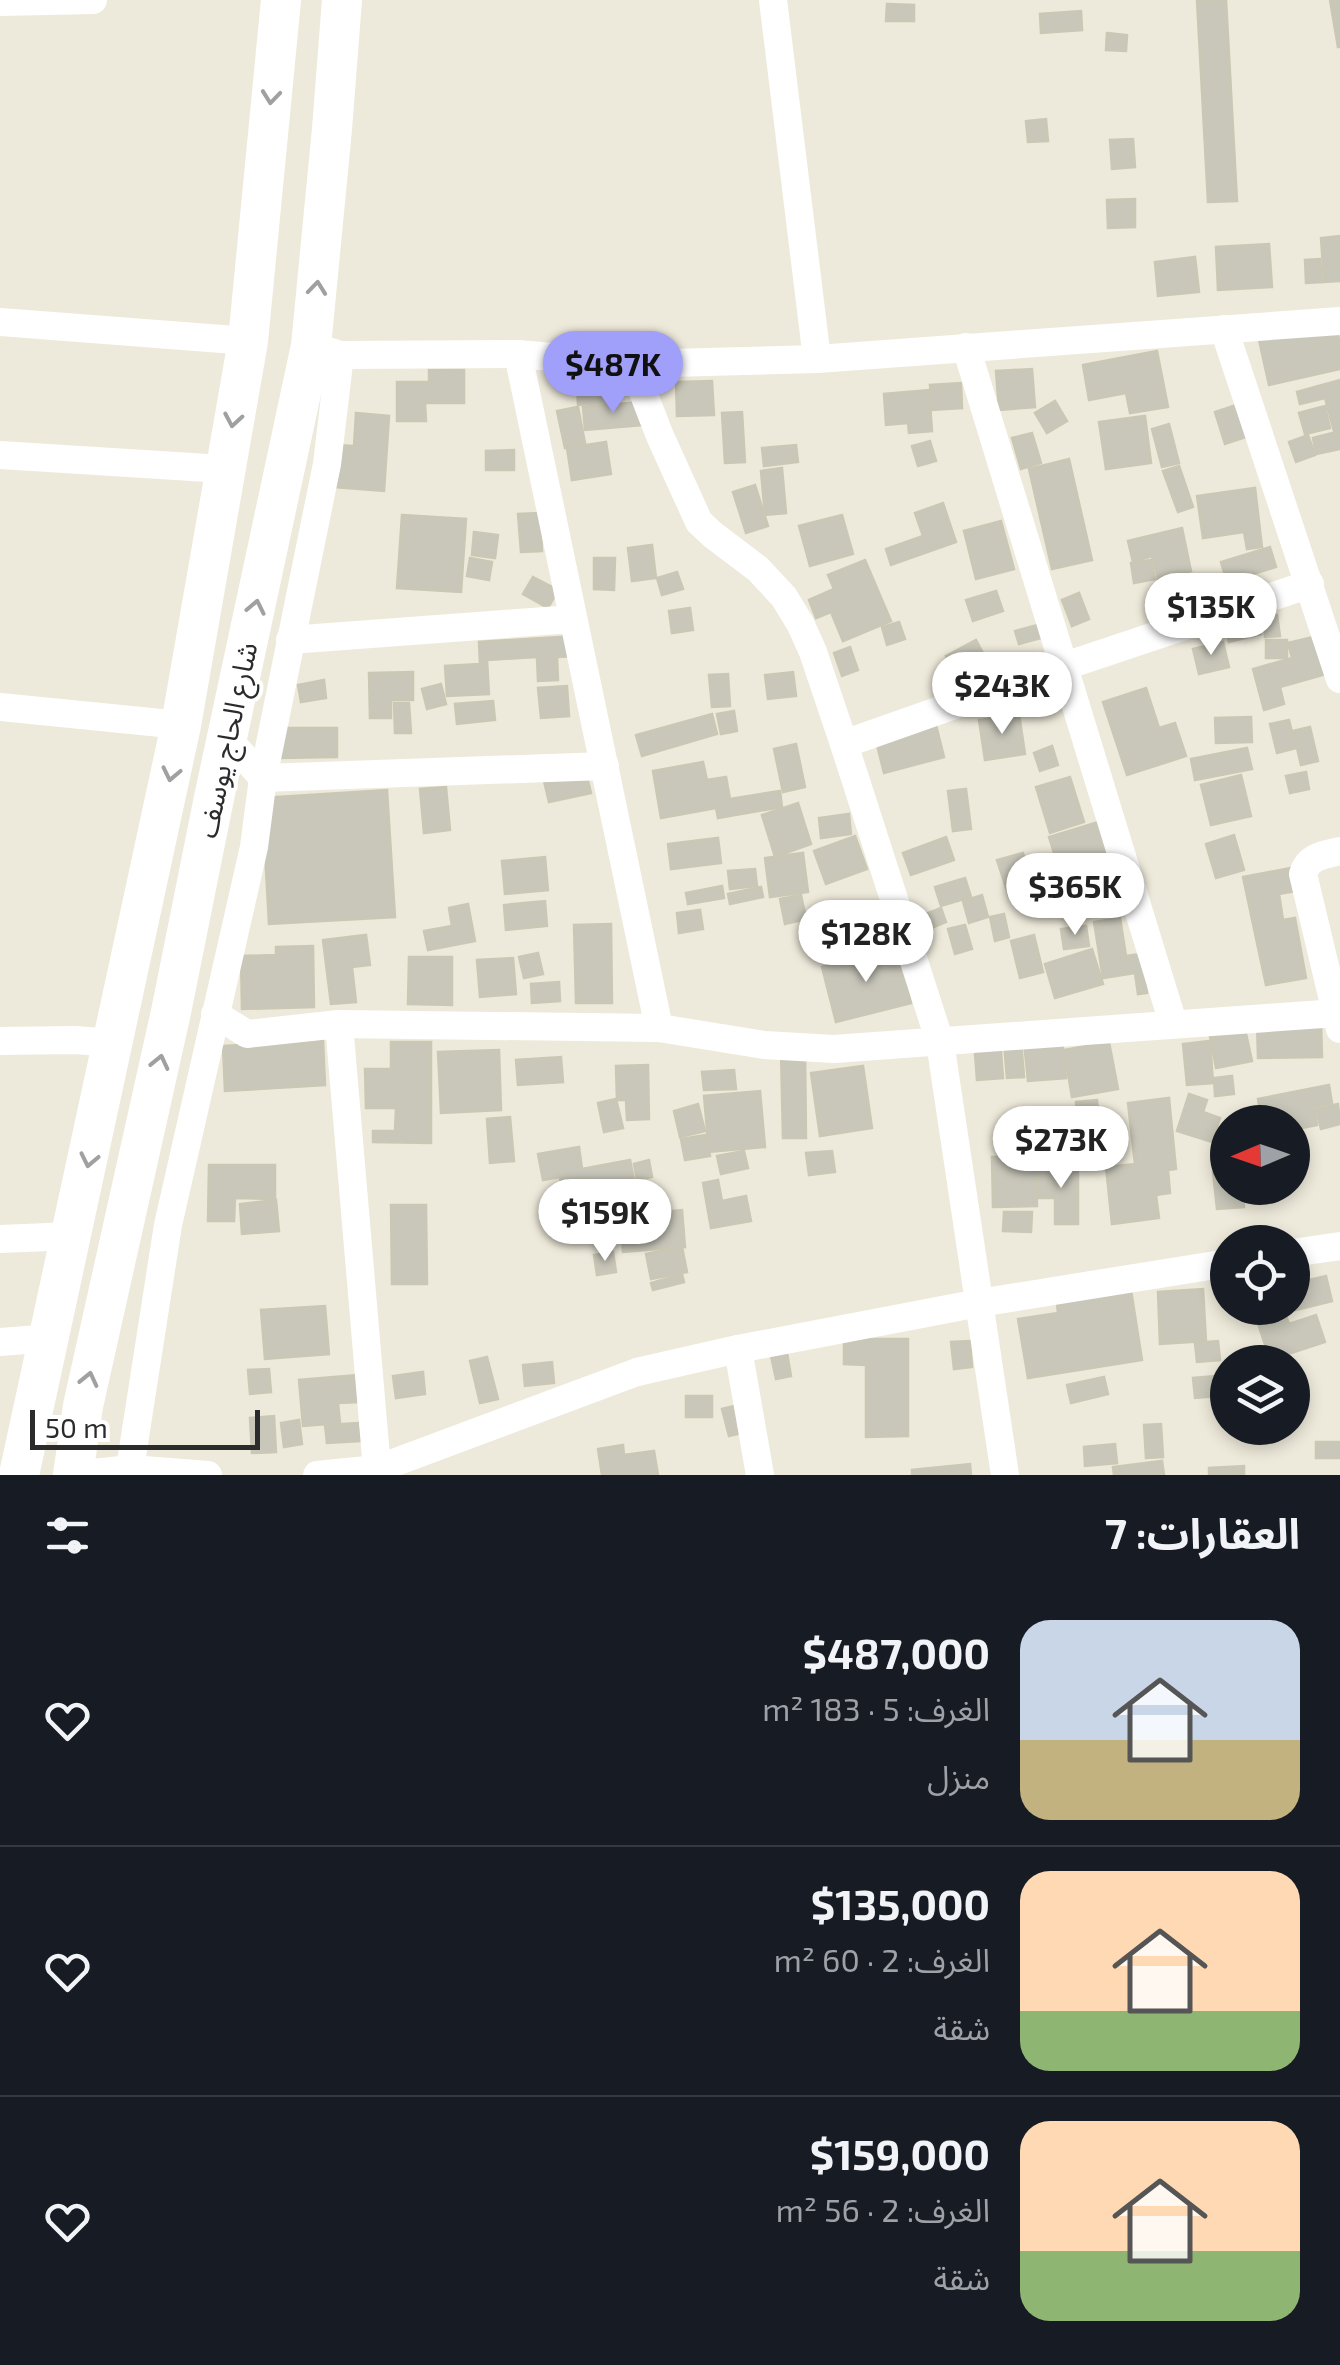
<!DOCTYPE html>
<html lang="ar">
<head>
<meta charset="utf-8">
<style>
	body { margin:0; font-family:"Exo 2","Noto Sans Arabic",sans-serif; background:#242831; color:#f1f3f6; direction:rtl; height:100vh; display:flex; flex-direction:column; font-size:38px; white-space:nowrap }
	* { box-sizing:border-box; margin:0 }
	p { font-size:32px; color:#9ea1a6 }
	.icon { flex:none; width:55px; height:55px; fill:none; stroke:currentColor; stroke-width:2; stroke-linecap:round; stroke-linejoin:round }
	.map { position:relative; height:1475px; overflow:hidden; direction:ltr }
	.sheet { display:flex; flex-direction:column; background:#171b24; flex:1 }
	.sheet>* { flex:none }
	.needle { width:65px; rotate:268deg }
	.controls { position:absolute; left:1210px; top:1105px; display:grid; gap:20px }
	.controls a { display:grid; place-items:center; width:100px; height:100px; border-radius:50%; background:#171b24; box-shadow:0 5px 15px #0003; font-size:50px }
	.scale { position:absolute; left:30px; bottom:25px; width:230px; box-sizing:border-box; padding-left:10px; border:5px solid #2b2b2b; border-top:0; font-size:28px; line-height:35px; white-space:nowrap; color:#2b2b2b; -webkit-text-stroke:8px #fff; paint-order:stroke }
	.price { position:absolute; translate:-50% -85px; padding:0 22px; border-radius:35px; background:#fff; color:#222; font-size:32px; line-height:65px; filter:drop-shadow(0 2px 5px #0008) }
	.price::after { content:''; position:absolute; left:50%; top:60px; width:30px; height:22px; margin-left:-15px; background:inherit; clip-path:polygon(0 0,100% 0,50% 100%) }
	.price.selected { background:#a09ffa; color:#111 }
	ul { padding:0; list-style:none }
	li { display:flex; align-items:center; gap:30px; height:250px; padding:0 40px }
	li+li { border-top:2px solid #363941 }
	li span { display:grid; place-items:center; flex:none; width:280px; height:200px; border-radius:30px; color:#555 }
	li>.icon { margin-inline-start:auto }
	span .icon { width:120px; height:120px; fill:#fffc; stroke-width:1 }
	li b { font-size:42px }
	h2 { display:flex; justify-content:space-between; align-items:center; height:120px; padding:0 40px; font-size:42px }
	.map>svg:first-child { display:block }
</style>
</head>
<body>
<div class="map">
<svg width="1340" height="1475" viewBox="0 0 1340 1475">
	<rect width="100%" height="100%" fill="#eeeadb"/>
	<g fill="#c9c7ba" stroke="#cac7b5" stroke-width="2.5">
		<polygon points="1197,0 1226,0 1237,201 1208,202"/>
		<polygon points="1330,0 1340,0 1340,47 1338,47"/>
		<polygon points="887,4 914,5 914,21 886,21"/>
		<polygon points="1081,11 1082,30 1041,33 1040,14"/>
		<polygon points="1107,33 1127,35 1126,51 1106,50"/>
		<polygon points="1046,119 1048,141 1028,142 1026,121"/>
		<polygon points="1133,139 1135,167 1112,169 1110,140"/>
		<polygon points="1135,199 1135,227 1108,228 1107,200"/>
		<polygon points="1340,236 1340,281 1324,282 1321,238"/>
		<polygon points="1269,244 1272,287 1218,290 1216,247"/>
		<polygon points="1195,257 1199,292 1158,296 1155,262"/>
		<polygon points="1320,259 1322,282 1306,283 1305,260"/>
		<polygon points="1335,322 1340,344 1340,369 1269,385 1259,340"/>
		<polygon points="1157,351 1168,407 1130,413 1126,393 1089,400 1083,365"/>
		<polygon points="1032,369 1035,407 999,410 996,371"/>
		<polygon points="429,370 464,370 464,403 425,403 426,421 397,421 397,382 429,382"/>
		<polygon points="1340,380 1340,429 1334,431 1325,398 1300,404 1297,392"/>
		<polygon points="712,381 714,415 677,416 676,382"/>
		<polygon points="961,383 962,408 932,410 930,385"/>
		<polygon points="616,384 618,402 578,405 577,386"/>
		<polygon points="929,390 932,431 909,433 908,423 886,425 884,394"/>
		<polygon points="1055,401 1067,421 1047,433 1035,413"/>
		<polygon points="640,402 642,425 585,430 583,407"/>
		<polygon points="1236,405 1246,437 1225,444 1215,412"/>
		<polygon points="1325,406 1330,428 1305,434 1299,413"/>
		<polygon points="578,407 585,443 565,448 557,411"/>
		<polygon points="742,412 745,462 725,463 722,413"/>
		<polygon points="356,413 389,416 384,491 335,487 337,445 354,446"/>
		<polygon points="1145,416 1151,463 1106,469 1099,422"/>
		<polygon points="1169,424 1179,463 1162,467 1152,429"/>
		<polygon points="1340,431 1340,449 1316,454 1313,438"/>
		<polygon points="1032,433 1041,463 1021,469 1012,438"/>
		<polygon points="1308,435 1315,455 1296,462 1289,442"/>
		<polygon points="930,441 936,461 918,466 912,446"/>
		<polygon points="606,442 611,474 572,480 567,448"/>
		<polygon points="796,445 798,462 764,466 762,448"/>
		<polygon points="514,450 514,470 486,470 486,451"/>
		<polygon points="1069,459 1092,560 1052,569 1029,469"/>
		<polygon points="1179,466 1193,507 1178,512 1163,471"/>
		<polygon points="782,468 786,513 765,515 761,471"/>
		<polygon points="755,485 768,526 746,533 733,492"/>
		<polygon points="1255,488 1262,547 1247,549 1244,532 1203,538 1197,496"/>
		<polygon points="943,503 956,542 891,565 886,549 923,536 915,513"/>
		<polygon points="540,513 542,551 521,552 518,514"/>
		<polygon points="402,515 466,519 461,592 397,588"/>
		<polygon points="842,515 853,554 810,566 799,526"/>
		<polygon points="1001,521 1014,569 976,579 964,531"/>
		<polygon points="1182,528 1191,571 1158,579 1152,556 1133,562 1128,541"/>
		<polygon points="474,532 498,535 495,558 472,555"/>
		<polygon points="652,545 656,578 632,581 628,548"/>
		<polygon points="1270,547 1276,567 1227,582 1221,562"/>
		<polygon points="470,558 492,562 489,580 467,576"/>
		<polygon points="594,558 615,558 614,590 594,589"/>
		<polygon points="865,560 891,621 843,641 831,612 816,618 809,600 834,589 828,575"/>
		<polygon points="1151,560 1155,579 1134,583 1131,563"/>
		<polygon points="677,572 683,589 662,595 657,578"/>
		<polygon points="533,577 558,590 548,608 523,594"/>
		<polygon points="996,591 1003,611 973,621 966,600"/>
		<polygon points="1079,593 1089,619 1072,626 1062,600"/>
		<polygon points="690,608 693,630 672,633 669,611"/>
		<polygon points="1256,612 1261,634 1229,642 1224,620"/>
		<polygon points="1277,615 1280,636 1265,637 1263,616"/>
		<polygon points="899,622 905,639 887,645 882,627"/>
		<polygon points="1041,624 1045,637 1019,644 1015,631"/>
		<polygon points="575,636 577,656 557,657 558,680 538,681 537,657 487,660 489,694 447,696 445,666 480,664 479,642"/>
		<polygon points="1313,637 1323,675 1280,687 1284,704 1264,710 1253,669 1292,658 1288,643"/>
		<polygon points="976,640 985,657 955,674 946,656"/>
		<rect x="1266" y="640" width="21" height="18"/>
		<polygon points="1223,642 1229,667 1199,674 1193,649"/>
		<polygon points="850,647 858,670 842,676 834,653"/>
		<polygon points="413,672 413,700 391,700 391,718 370,718 369,673"/>
		<polygon points="793,672 796,696 768,699 765,675"/>
		<polygon points="728,674 730,706 712,707 709,675"/>
		<polygon points="324,680 326,698 301,702 298,685"/>
		<polygon points="441,684 446,704 427,709 422,689"/>
		<polygon points="567,686 569,716 541,718 538,688"/>
		<polygon points="1146,688 1159,728 1175,723 1186,756 1127,775 1103,702"/>
		<polygon points="493,701 495,720 457,724 455,704"/>
		<polygon points="394,703 409,703 411,733 395,733"/>
		<polygon points="734,711 737,731 721,734 717,714"/>
		<polygon points="712,714 717,734 642,756 636,735"/>
		<polygon points="1019,714 1025,754 985,760 979,720"/>
		<polygon points="1251,717 1252,742 1216,743 1215,718"/>
		<polygon points="1289,720 1296,748 1277,753 1270,724"/>
		<polygon points="935,721 944,757 884,773 875,737"/>
		<polygon points="1310,727 1318,761 1301,765 1293,731"/>
		<polygon points="277,728 337,728 337,757 277,758"/>
		<polygon points="796,744 805,787 783,792 774,749"/>
		<polygon points="1052,746 1058,765 1040,771 1034,753"/>
		<polygon points="1247,748 1252,769 1195,780 1191,759"/>
		<polygon points="703,762 707,780 726,777 730,799 780,791 782,807 718,818 716,808 661,818 653,771"/>
		<polygon points="1306,772 1309,789 1290,793 1286,776"/>
		<polygon points="586,773 591,793 549,802 544,781"/>
		<polygon points="1241,775 1251,816 1211,825 1201,785"/>
		<polygon points="1070,777 1084,822 1050,833 1036,787"/>
		<polygon points="446,787 450,830 424,833 420,789"/>
		<polygon points="966,789 971,829 953,831 948,791"/>
		<polygon points="387,790 395,917 269,924 262,798"/>
		<polygon points="798,803 811,844 775,857 762,815"/>
		<polygon points="849,814 851,834 821,838 819,818"/>
		<polygon points="1098,822 1111,864 1009,897 997,860 1023,853 1027,868 1056,859 1049,837"/>
		<polygon points="1234,835 1244,870 1216,878 1206,844"/>
		<polygon points="855,836 867,869 826,884 814,851"/>
		<polygon points="946,837 954,860 911,875 903,853"/>
		<polygon points="718,838 721,863 671,869 668,844"/>
		<polygon points="803,853 808,892 770,897 765,858"/>
		<polygon points="545,857 548,890 505,894 502,861"/>
		<polygon points="1291,868 1296,891 1279,894 1283,920 1295,918 1306,978 1266,985 1243,877"/>
		<polygon points="755,869 757,886 730,889 728,871"/>
		<polygon points="965,878 971,897 941,906 935,887"/>
		<polygon points="722,886 724,898 688,904 686,893"/>
		<polygon points="761,887 763,897 730,904 728,894"/>
		<polygon points="801,895 806,919 785,924 780,899"/>
		<polygon points="982,895 988,917 969,923 963,901"/>
		<polygon points="545,901 547,926 506,930 504,905"/>
		<polygon points="468,904 475,941 428,950 424,931 452,926 449,908"/>
		<polygon points="941,908 946,922 926,930 921,916"/>
		<polygon points="700,910 703,929 679,933 677,913"/>
		<polygon points="1004,914 1009,937 995,941 990,917"/>
		<polygon points="1120,918 1126,956 1141,954 1147,993 1138,994 1135,973 1103,978 1094,922"/>
		<polygon points="611,924 612,1003 576,1003 574,925"/>
		<polygon points="965,925 972,949 955,954 948,929"/>
		<polygon points="1086,926 1089,946 1064,949 1061,929"/>
		<polygon points="366,935 370,965 352,967 356,1002 331,1004 323,940"/>
		<polygon points="1034,935 1043,972 1020,978 1011,941"/>
		<polygon points="313,946 314,1007 242,1009 241,956 276,955 276,947"/>
		<polygon points="897,948 911,1003 836,1022 822,967"/>
		<polygon points="1092,949 1103,984 1055,998 1045,964"/>
		<polygon points="538,953 543,974 524,978 519,957"/>
		<polygon points="409,957 452,957 452,1005 408,1004"/>
		<polygon points="513,958 516,994 480,997 477,960"/>
		<polygon points="559,982 560,1001 532,1003 531,984"/>
		<polygon points="1321,1020 1322,1057 1258,1058 1257,1022"/>
		<polygon points="1245,1029 1252,1061 1216,1068 1210,1036"/>
		<polygon points="1000,1038 1003,1078 977,1080 974,1040"/>
		<polygon points="1062,1039 1066,1078 1028,1081 1024,1042"/>
		<polygon points="323,1041 325,1085 225,1091 223,1046"/>
		<polygon points="1021,1041 1024,1077 1007,1078 1004,1043"/>
		<polygon points="1210,1041 1213,1083 1187,1085 1183,1044"/>
		<polygon points="391,1042 431,1042 431,1143 373,1142 373,1131 395,1131 396,1108 366,1108 365,1069 391,1069"/>
		<polygon points="1109,1042 1118,1089 1072,1097 1064,1050"/>
		<polygon points="499,1050 501,1110 441,1113 438,1052"/>
		<polygon points="805,1050 806,1138 783,1138 781,1051"/>
		<polygon points="561,1057 563,1082 518,1085 516,1060"/>
		<polygon points="648,1065 649,1119 627,1120 626,1100 617,1100 616,1066"/>
		<polygon points="863,1066 872,1128 820,1136 811,1073"/>
		<polygon points="734,1070 736,1089 704,1090 702,1072"/>
		<polygon points="1232,1076 1234,1094 1215,1096 1214,1078"/>
		<polygon points="1329,1085 1332,1103 1314,1107 1317,1125 1292,1130 1292,1122 1262,1122 1258,1099"/>
		<polygon points="760,1091 765,1147 709,1152 704,1096"/>
		<polygon points="1189,1094 1207,1100 1203,1112 1220,1118 1212,1142 1177,1131"/>
		<polygon points="1169,1098 1176,1169 1168,1170 1170,1193 1156,1195 1159,1218 1112,1224 1106,1167 1135,1164 1128,1103"/>
		<polygon points="616,1099 623,1128 604,1132 598,1103"/>
		<polygon points="1097,1100 1100,1133 1078,1135 1076,1102"/>
		<polygon points="698,1104 705,1131 680,1137 674,1111"/>
		<polygon points="1338,1104 1340,1124 1321,1129 1316,1109"/>
		<polygon points="510,1117 514,1161 490,1163 487,1119"/>
		<polygon points="706,1135 710,1156 685,1160 681,1139"/>
		<polygon points="579,1147 582,1169 630,1160 638,1200 609,1206 605,1188 563,1195 560,1177 543,1180 538,1154"/>
		<polygon points="744,1151 748,1168 721,1174 717,1156"/>
		<polygon points="832,1151 835,1172 809,1175 806,1153"/>
		<polygon points="1035,1156 1037,1206 993,1207 992,1157"/>
		<polygon points="649,1160 652,1177 637,1180 634,1164"/>
		<polygon points="209,1165 275,1165 275,1199 235,1198 234,1221 208,1221"/>
		<polygon points="1038,1165 1078,1166 1078,1224 1055,1224 1055,1198 1038,1198"/>
		<polygon points="1228,1171 1228,1188 1242,1188 1244,1207 1217,1209 1213,1172"/>
		<polygon points="718,1180 722,1201 746,1196 751,1221 711,1228 703,1183"/>
		<polygon points="276,1200 279,1231 242,1234 240,1204"/>
		<polygon points="391,1205 426,1205 427,1284 392,1284"/>
		<polygon points="682,1210 685,1247 623,1252 621,1216"/>
		<polygon points="1004,1212 1032,1212 1031,1232 1003,1231"/>
		<polygon points="682,1247 687,1272 651,1279 646,1254"/>
		<polygon points="613,1252 616,1272 597,1275 594,1255"/>
		<polygon points="682,1274 684,1282 653,1290 651,1283"/>
		<polygon points="1326,1276 1332,1301 1296,1310 1292,1284"/>
		<polygon points="1130,1284 1142,1360 1028,1378 1018,1319 1058,1313 1056,1296"/>
		<polygon points="1203,1289 1206,1341 1160,1344 1158,1292"/>
		<polygon points="325,1306 329,1354 265,1359 261,1310"/>
		<polygon points="1253,1308 1283,1308 1289,1324 1316,1315 1325,1342 1270,1360"/>
		<polygon points="844,1339 908,1339 908,1436 866,1437 866,1365 844,1364"/>
		<polygon points="970,1341 972,1367 954,1369 951,1342"/>
		<polygon points="1218,1341 1220,1360 1197,1362 1195,1343"/>
		<polygon points="787,1353 791,1376 776,1379 771,1356"/>
		<polygon points="487,1357 498,1399 480,1403 470,1361"/>
		<polygon points="552,1362 554,1383 525,1386 523,1365"/>
		<polygon points="269,1369 271,1392 250,1394 248,1370"/>
		<polygon points="423,1372 425,1394 396,1398 393,1376"/>
		<polygon points="357,1375 359,1402 338,1403 340,1423 303,1426 299,1380"/>
		<polygon points="1228,1375 1228,1395 1195,1398 1193,1378"/>
		<polygon points="1104,1377 1108,1394 1071,1403 1067,1385"/>
		<rect x="686" y="1396" width="26" height="21"/>
		<polygon points="738,1405 746,1432 729,1436 722,1409"/>
		<polygon points="274,1416 276,1452 252,1453 250,1418"/>
		<polygon points="299,1420 302,1444 284,1447 281,1423"/>
		<polygon points="358,1423 360,1441 327,1443 325,1425"/>
		<polygon points="1161,1424 1163,1457 1146,1458 1144,1425"/>
		<rect x="1316" y="1442" width="24" height="16"/>
		<polygon points="1115,1444 1117,1463 1085,1466 1084,1447"/>
		<polygon points="623,1445 624,1455 654,1451 658,1475 602,1475 598,1449"/>
		<polygon points="1162,1461 1164,1475 1114,1475 1113,1467"/>
		<polygon points="970,1464 971,1475 912,1475 912,1470"/>
		<polygon points="1244,1466 1244,1475 1209,1475 1209,1468"/>
	</g>
	<g fill="none" stroke-linecap="round" stroke-linejoin="round">
		<g stroke="#fff" stroke-width="28">
			<polyline points="773,0 817,359"/>
			<polyline points="0,2 93,0"/>
			<polyline points="0,322 248,341"/>
			<polyline points="1224,329 1340,679"/>
			<polyline points="966,347 1173,1023"/>
			<polyline points="322,349 340,355 518,354 632,364 817,359 1340,321"/>
			<polyline points="518,354 659,1028"/>
			<polyline points="632,364 660,436 699,522 713,535 758,569 784,597 801,625 813,652 844,744 940,1042 1005,1475"/>
			<polyline points="0,455 224,469"/>
			<polyline points="290,640 572,619"/>
			<polyline points="0,707 181,725"/>
			<polyline points="228,739 263,778 605,766"/>
			<polyline points="844,744 1065,666 1310,584"/>
			<path d="M1340,851c-16,4 -32,5 -37,23l37,155"/>
			<polyline points="215,1014 247,1034 339,1024 659,1028 764,1045 834,1049 1337,1013"/>
			<polyline points="339,1024 377,1469"/>
			<polyline points="0,1041 75,1040 114,1043"/>
			<polyline points="0,1239 72,1236"/>
			<polyline points="1292,1253 1340,1246"/>
			<polyline points="0,1342 50,1338"/>
			<polyline points="738,1349 760,1475"/>
			<polyline points="74,1475 131,1469 208,1475"/>
			<polyline points="129,1475 168,1225 254,847 263,778 327,464 340,355"/>
			<polyline points="317,1475 377,1469 637,1372 738,1349 979,1303 1228,1263"/>
		</g>
		<g stroke="#fff" stroke-width="40">
			<polyline points="19,1475 181,725 248,341 281,0"/>
			<polyline points="73,1475 83,1406 171,1012 214,798 311,346 332,129 342,0"/>
		</g>
	</g>
	<defs><path id="oneway-chevron" d="M-2-3.5L2.5 0L-2 3.5" fill="none" stroke-width="1.6" stroke-linecap="round" stroke-linejoin="round" transform="scale(2.5)"/></defs>
	<g stroke="#a0a0a0">
		<use href="#oneway-chevron" transform="translate(271 97) rotate(96)"/>
		<use href="#oneway-chevron" transform="translate(317 288) rotate(-84)"/>
		<use href="#oneway-chevron" transform="translate(233 420) rotate(100)"/>
		<use href="#oneway-chevron" transform="translate(256 607) rotate(-78)"/>
		<use href="#oneway-chevron" transform="translate(171 774) rotate(102)"/>
		<use href="#oneway-chevron" transform="translate(160 1062) rotate(-77)"/>
		<use href="#oneway-chevron" transform="translate(89 1160) rotate(102)"/>
		<use href="#oneway-chevron" transform="translate(89 1379) rotate(-77)"/>
	</g>
	<g text-anchor="middle" stroke-width="8" stroke-linejoin="round" paint-order="stroke">
		<g font-size="28" fill="#2b2b2b" stroke="#fff">
			<text transform="translate(227 740) rotate(-78)" y="10">شارع الحاج يوسف</text>
		</g>
	</g>
</svg>
<div class="controls">
<a><svg class="needle" viewBox="-14 -14 28 28"><path d="M0-13l5 13h-10z" fill="#e53935"/><path d="M0 13l5-13h-10z" fill="#9ea1a6"/></svg></a>
<a><svg class="icon" aria-label="locate" viewBox="0 0 24 24"><circle cx="12" cy="12" r="6"/><path d="M12 2v4M12 18v4M2 12h4M18 12h4"/></svg></a>
<a><svg class="icon" aria-label="layers" viewBox="0 0 24 24"><path d="M12 4l9 5-9 5-9-5zM3 14l9 5 9-5"/></svg></a>
</div>
<div class="scale">50 m</div>
<b class="price selected" style="left:613px;top:416px">$487K</b>
<b class="price" style="left:1211px;top:658px">$135K</b>
<b class="price" style="left:1002px;top:737px">$243K</b>
<b class="price" style="left:1075px;top:938px">$365K</b>
<b class="price" style="left:866px;top:985px">$128K</b>
<b class="price" style="left:1061px;top:1191px">$273K</b>
<b class="price" style="left:605px;top:1264px">$159K</b>
</div>
<section class="sheet">
<h2>العقارات: 7<svg class="icon" aria-label="filters" viewBox="0 0 24 24"><path d="M4 7h16M4 17h16"/><circle cx="9" cy="7" r="2"/><circle cx="15" cy="17" r="2"/></svg></h2>
<ul>
<li><span style="background:linear-gradient(#c9d6e8 60%,#c2b280 0)"><svg class="icon" aria-label="home" viewBox="0 0 24 24"><path d="M3 11l9-7 9 7M6 9v11h12V9"/></svg></span><div><b>$487,000</b><p>الغرف: 5 · 183 m²</p><p>منزل</p></div><svg class="icon" aria-label="heart" viewBox="0 0 24 24"><path d="M12 20l-8-8c-3-5 5-10 8-4 3-6 11-1 8 4z"/></svg></li>
<li><span style="background:linear-gradient(#ffd9b3 70%,#8fb573 0)"><svg class="icon" aria-label="home" viewBox="0 0 24 24"><path d="M3 11l9-7 9 7M6 9v11h12V9"/></svg></span><div><b>$135,000</b><p>الغرف: 2 · 60 m²</p><p>شقة</p></div><svg class="icon" aria-label="heart" viewBox="0 0 24 24"><path d="M12 20l-8-8c-3-5 5-10 8-4 3-6 11-1 8 4z"/></svg></li>
<li><span style="background:linear-gradient(#ffd9b3 65%,#8fb573 0)"><svg class="icon" aria-label="home" viewBox="0 0 24 24"><path d="M3 11l9-7 9 7M6 9v11h12V9"/></svg></span><div><b>$159,000</b><p>الغرف: 2 · 56 m²</p><p>شقة</p></div><svg class="icon" aria-label="heart" viewBox="0 0 24 24"><path d="M12 20l-8-8c-3-5 5-10 8-4 3-6 11-1 8 4z"/></svg></li>
</ul>
</section>
</body>
</html>
